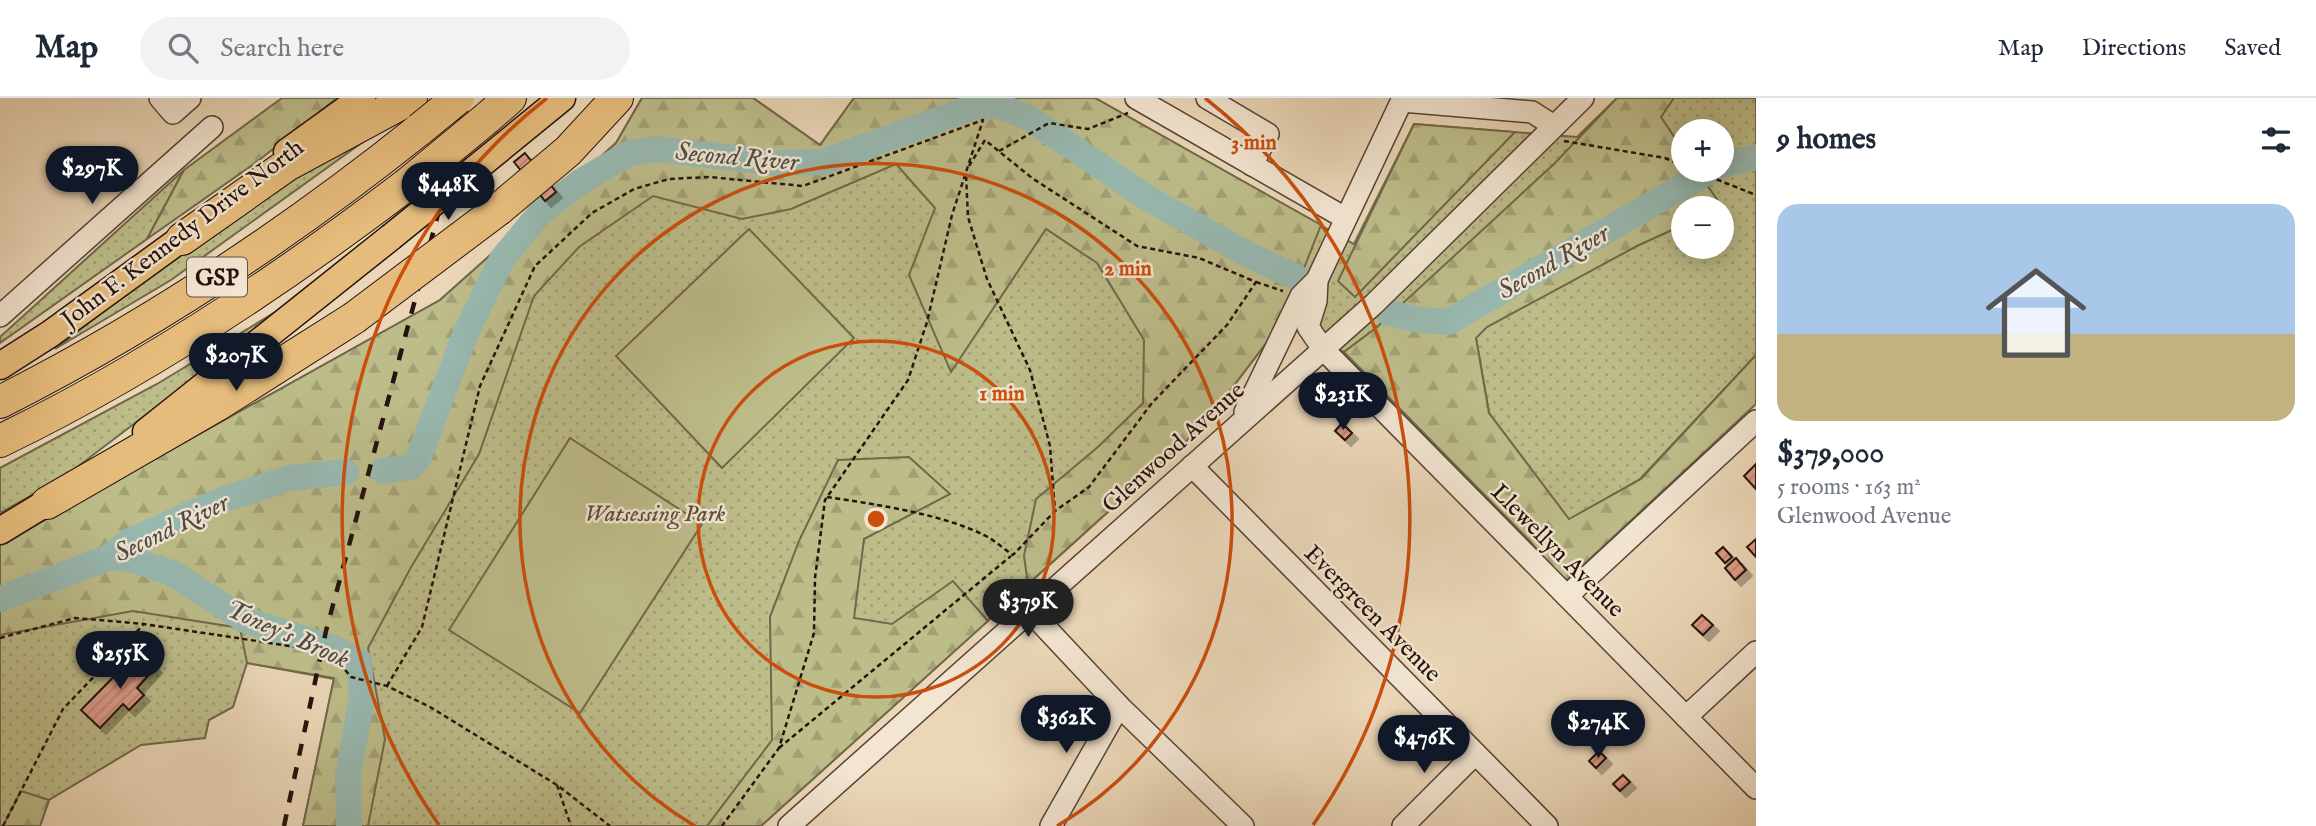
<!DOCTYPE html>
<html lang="en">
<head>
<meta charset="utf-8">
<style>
	body { margin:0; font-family:"IM FELL English",serif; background:#f2f2f3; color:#1f2937; height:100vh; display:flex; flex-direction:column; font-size:26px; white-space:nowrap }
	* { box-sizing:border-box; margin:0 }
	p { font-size:23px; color:#747a83 }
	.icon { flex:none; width:38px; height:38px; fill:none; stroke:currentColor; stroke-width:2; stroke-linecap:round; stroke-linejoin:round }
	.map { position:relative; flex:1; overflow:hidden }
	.drawer { display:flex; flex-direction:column; background:#fff; width:560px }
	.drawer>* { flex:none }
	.tools { position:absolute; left:1671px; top:21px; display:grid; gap:14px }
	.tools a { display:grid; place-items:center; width:63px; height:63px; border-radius:50%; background:#fff; box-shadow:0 4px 18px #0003; font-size:35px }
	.price { position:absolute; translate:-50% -60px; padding:0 16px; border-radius:24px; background:#111827; color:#fff; font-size:23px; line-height:46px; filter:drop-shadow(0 2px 4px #0008) }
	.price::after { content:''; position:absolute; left:50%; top:42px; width:21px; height:16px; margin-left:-10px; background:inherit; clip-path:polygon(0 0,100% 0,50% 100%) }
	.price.on { background:#222; color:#fff }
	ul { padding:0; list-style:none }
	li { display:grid; align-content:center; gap:14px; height:371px; padding:0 21px }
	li+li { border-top:2px solid #e0e1e3 }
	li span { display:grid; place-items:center; height:217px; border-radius:21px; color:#555 }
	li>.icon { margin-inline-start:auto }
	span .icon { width:126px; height:126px; fill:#fffc; stroke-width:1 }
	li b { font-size:30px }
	h2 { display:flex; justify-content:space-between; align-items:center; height:84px; padding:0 21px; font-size:30px }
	header { display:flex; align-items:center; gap:42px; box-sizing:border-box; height:98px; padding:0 35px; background:#fff; border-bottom:2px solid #e0e1e3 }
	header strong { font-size:33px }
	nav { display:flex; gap:38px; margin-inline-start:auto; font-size:24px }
	.search { width:490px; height:63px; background:#f2f2f3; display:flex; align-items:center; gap:18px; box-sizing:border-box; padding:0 24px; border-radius:38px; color:#747a83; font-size:26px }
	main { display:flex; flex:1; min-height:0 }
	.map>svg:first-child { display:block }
</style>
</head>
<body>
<header>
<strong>Map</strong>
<div class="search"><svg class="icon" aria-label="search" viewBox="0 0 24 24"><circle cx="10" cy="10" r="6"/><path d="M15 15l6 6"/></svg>Search here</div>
<nav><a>Map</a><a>Directions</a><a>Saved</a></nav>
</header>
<main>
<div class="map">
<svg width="1756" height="728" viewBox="0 0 1756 728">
	<defs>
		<pattern id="grass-dots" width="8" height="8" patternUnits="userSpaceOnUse" patternTransform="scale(1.75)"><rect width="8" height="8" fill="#bdbd8a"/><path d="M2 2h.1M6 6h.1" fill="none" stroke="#a2a176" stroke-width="1.8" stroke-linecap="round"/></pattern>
		<pattern id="forest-firs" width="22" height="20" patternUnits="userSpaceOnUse" patternTransform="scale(1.75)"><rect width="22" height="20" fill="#bdbd8a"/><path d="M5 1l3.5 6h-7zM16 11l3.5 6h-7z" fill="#a2a176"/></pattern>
		<pattern id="building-hatch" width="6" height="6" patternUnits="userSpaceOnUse" patternTransform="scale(1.75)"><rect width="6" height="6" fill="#dd9c89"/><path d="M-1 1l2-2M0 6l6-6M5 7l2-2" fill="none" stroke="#be8575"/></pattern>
		<filter id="shadow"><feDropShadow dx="6" dy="6" stdDeviation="0" flood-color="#0004"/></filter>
	</defs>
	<rect width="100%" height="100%" fill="#ebd7b8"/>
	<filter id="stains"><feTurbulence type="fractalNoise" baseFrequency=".00286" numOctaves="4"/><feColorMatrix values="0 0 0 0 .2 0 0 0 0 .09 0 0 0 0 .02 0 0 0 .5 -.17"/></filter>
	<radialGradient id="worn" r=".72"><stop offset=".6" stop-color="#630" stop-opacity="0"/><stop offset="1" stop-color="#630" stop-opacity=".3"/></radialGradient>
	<g fill="url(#grass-dots)" stroke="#71684b" stroke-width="2" fill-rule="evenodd">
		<path d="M642,0h111l67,47 34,-47h241l259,146 60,-120 163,13 40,-39h139v257l-116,124 -71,41 -80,-107 -13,-75 -100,-10 -32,24 -61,-31 -80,105 -442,400h-458l31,-147 -87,-16 -14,44 -24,13 -4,18 -64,7 -92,55 -9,26h-40v-281l440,-245 176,-157zM1684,33h38v39h-38zM1684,110h38v39h-38z"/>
		<polygon points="381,31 171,182 55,251 235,111"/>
		<polygon points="184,72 147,141 0,245 0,239"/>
		<polygon points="305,196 64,379 0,415 0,370 157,286"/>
	</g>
	<g fill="url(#forest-firs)" stroke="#71684b" stroke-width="2">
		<polygon points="282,0 337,0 258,63 147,141 184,72"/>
		<polygon points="642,0 753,0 820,47 854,0 1095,0 1321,127 1283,223 1203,328 1028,486 1024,458 1036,401 1099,348 1143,305 1144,242 1097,165 1046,131 951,274 909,177 935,110 896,66 791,111 742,121 653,98 579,149 534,198 479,356 410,471 368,550 385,641 368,728 303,728 334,580 247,565 240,530 133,513 0,537 0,447 440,202 616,45"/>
		<polygon points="1617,0 1674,0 1661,19 1683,52 1684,72 1697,72 1722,109 1684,110 1683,127 1637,148 1487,229 1476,240 1489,315 1569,421 1641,381 1756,257 1756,306 1565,484 1527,440 1344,254 1376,230 1554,66"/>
		<polygon points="1414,26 1515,34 1355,199 1338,183"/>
		<polygon points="909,359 950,396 864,441 854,520 892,526 953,483 988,523 761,728 707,728 772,642 770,519 799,443 838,362"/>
		<polygon points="21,693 49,702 40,728 3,728"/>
	</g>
	<g fill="#bdbd8a" stroke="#71684b" stroke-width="2">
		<polygon points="749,131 854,240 722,370 616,258"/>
		<polygon points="570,340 702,426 580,615 449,532"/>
	</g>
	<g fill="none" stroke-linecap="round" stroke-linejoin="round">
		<g stroke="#98b9b1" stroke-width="26">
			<polyline points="1722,67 1756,59"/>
			<polyline points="1389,215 1420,222 1448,224 1711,72"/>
			<polyline points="383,373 410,369 418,361 467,232 502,161 541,114 580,84 630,55 657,51 778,65 823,64 976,8 999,8 1029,20 1149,101 1247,156 1296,179"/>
			<polyline points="107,460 126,460 172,475 245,522 333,550 359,563 362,600 348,676 349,728"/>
			<polyline points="0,501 107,460 130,443 225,401 290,380 346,374"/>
		</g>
	</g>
	<g fill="url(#building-hatch)" stroke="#25120c" stroke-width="2" filter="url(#shadow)">
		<polygon points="525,55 556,94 545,103 514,64"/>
		<polygon points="1342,325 1352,335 1345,342 1335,333"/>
		<polygon points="1756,366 1756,391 1744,378"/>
		<polygon points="1756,441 1756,459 1747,449"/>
		<polygon points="1723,449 1732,459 1725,465 1716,455"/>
		<polygon points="1736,460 1746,472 1735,482 1725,470"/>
		<polygon points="1702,517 1713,527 1703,537 1692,527"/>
		<polygon points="139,553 156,569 137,590 144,597 129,612 123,606 100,630 81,612"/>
		<polygon points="1599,653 1606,660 1596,670 1589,663"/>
		<polygon points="1623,677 1630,684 1620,693 1613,686"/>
	</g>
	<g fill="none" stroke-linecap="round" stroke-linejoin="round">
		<g stroke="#564337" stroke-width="24">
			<g id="minor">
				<polyline points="160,0 173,15 190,0"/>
				<polyline points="1136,0 1345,120"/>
				<polyline points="1207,0 1268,36 1252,67"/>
				<polyline points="1402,3 1532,14 1554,28"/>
				<polyline points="1317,182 1316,203 1308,229 1323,251 1756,690"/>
				<polyline points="0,218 212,29"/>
				<polyline points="1245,314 1301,198 1317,182 1403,0"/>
				<polyline points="1192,368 1547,728"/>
				<polyline points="1567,498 1756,323"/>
				<polyline points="1029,512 1119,608 1243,728"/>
				<polyline points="1686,619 1756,554"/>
				<polyline points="789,728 1374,206 1583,0"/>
				<polyline points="1051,728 1119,608"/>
				<polyline points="1403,728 1475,656"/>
			</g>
		</g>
		<g stroke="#25120c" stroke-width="29">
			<g id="major">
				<polyline points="287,54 362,0"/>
				<polyline points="475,71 562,0"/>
				<polyline points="0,268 50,236 196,130"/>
				<polyline points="146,334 391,139"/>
				<polyline points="0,433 64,394"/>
			</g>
		</g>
		<g stroke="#25120c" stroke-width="34">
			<g id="highway">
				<polyline points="487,20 510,0"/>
				<polyline points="499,111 568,53 617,0"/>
				<polyline points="182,141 287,67 411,0"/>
				<path d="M0,304c150,-76 289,-168 420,-273"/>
				<path d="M0,343c145,-70 279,-159 406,-256"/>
				<polyline points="47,405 217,307 354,220"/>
			</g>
		</g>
		<g stroke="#25120c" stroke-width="2.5" stroke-dasharray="5 3.5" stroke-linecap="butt">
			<polyline points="1564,43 1665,60 1684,68"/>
			<polyline points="999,53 1049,25 1088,31 1128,15"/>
			<polyline points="969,68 985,42 1032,80 1137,148 1199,160 1256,184 1227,227 1152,305 1089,389 1055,413"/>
			<polyline points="1693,72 1756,97"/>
			<polyline points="1256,184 1283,193"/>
			<path d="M827,399c47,7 116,17 159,39 9,5 18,13 27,19l42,-44 -5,-65 -20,-76 -43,-91 -19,-62 -2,-42"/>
			<polyline points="0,540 75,520 144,526"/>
			<polyline points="387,588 422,529 480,288 535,168 592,115 634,91 669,81 709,79 803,88 983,22 952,117 927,224 908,282 825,402 815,480 814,535 779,650 722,728"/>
			<polyline points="779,650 1011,458"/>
			<polyline points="557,687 571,728"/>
			<polyline points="3,728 63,611 144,526 303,550 335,560 351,579 387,588 430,609 557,687 610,728"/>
		</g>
		<use href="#minor" stroke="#f2e5d1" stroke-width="21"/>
		<use href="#major" stroke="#e6bc7c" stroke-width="26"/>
		<use href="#highway" stroke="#e6bc7c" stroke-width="32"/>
		<polyline stroke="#25120c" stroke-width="4.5" stroke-dasharray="12 12" stroke-linecap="butt" points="284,728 326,533 440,109 465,0"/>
		<g stroke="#25120c" stroke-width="29" stroke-linecap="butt">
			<polyline id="major-bridge" points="391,139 475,71"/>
		</g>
		<g stroke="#25120c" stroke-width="34" stroke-linecap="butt">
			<g id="highway-bridge">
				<polyline points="420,31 458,0"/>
				<polyline points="406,87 487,20"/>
				<polyline points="354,220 499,111"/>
			</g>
		</g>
		<use href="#major-bridge" stroke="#e6bc7c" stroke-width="26"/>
		<use href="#highway-bridge" stroke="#e6bc7c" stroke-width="32"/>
	</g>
	<g fill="none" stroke="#cb4e0c" stroke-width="3.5">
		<circle cx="876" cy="421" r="178"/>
		<path d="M695 728A356 356 0 1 1 1057 728"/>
		<path d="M439 727A534 534 0 0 1 547 0M1205 0A534 534 0 0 1 1313 727"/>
	</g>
	<g text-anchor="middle" stroke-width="5" stroke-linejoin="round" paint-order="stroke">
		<rect fill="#f2e5d1" stroke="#625147" stroke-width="2" x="187" y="159.5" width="60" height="39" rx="5"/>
		<g font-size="23" font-weight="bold" fill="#25120c">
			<text x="217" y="187">GSP</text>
		</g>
		<g font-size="24" fill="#25120c" stroke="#f2e5d1">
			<text transform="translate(182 135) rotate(-37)" y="8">John F. Kennedy Drive North</text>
			<text transform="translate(1173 349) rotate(-42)" y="8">Glenwood Avenue</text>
			<text transform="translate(1558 452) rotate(45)" y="8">Llewellyn Avenue</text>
			<text transform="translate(1373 515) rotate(45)" y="8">Evergreen Avenue</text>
		</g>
		<g font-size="24" font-style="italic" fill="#5a4e38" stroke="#f2e5d1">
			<text x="655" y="423">Watsessing Park</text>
		</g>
		<g font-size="26" font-style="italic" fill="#4d4c46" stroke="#f2e5d1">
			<text transform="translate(737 58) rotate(5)" y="9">Second River</text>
			<text transform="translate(1553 163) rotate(-30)" y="9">Second River</text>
			<text transform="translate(171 429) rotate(-26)" y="9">Second River</text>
			<text transform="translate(288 535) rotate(24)" y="9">Toney's Brook</text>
		</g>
	</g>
	<circle cx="876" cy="421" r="10" fill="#cb4e0c" stroke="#f2e5d1" stroke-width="3.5"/>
	<g font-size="21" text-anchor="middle" font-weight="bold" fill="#cb4e0c" stroke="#f2e5d1" stroke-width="5" stroke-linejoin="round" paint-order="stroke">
		<text x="1254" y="51">3 min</text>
		<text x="1128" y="177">2 min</text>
		<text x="1002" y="302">1 min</text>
	</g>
	<rect width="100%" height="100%" filter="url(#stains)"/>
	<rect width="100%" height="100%" fill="url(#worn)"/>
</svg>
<div class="tools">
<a>+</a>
<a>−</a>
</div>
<b class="price" style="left:92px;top:108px">$297K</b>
<b class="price" style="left:448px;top:124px">$448K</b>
<b class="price" style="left:236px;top:295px">$207K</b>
<b class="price" style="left:1343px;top:334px">$231K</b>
<b class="price on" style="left:1028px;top:541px">$379K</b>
<b class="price" style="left:120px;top:593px">$255K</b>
<b class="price" style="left:1066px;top:657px">$362K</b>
<b class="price" style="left:1598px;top:662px">$274K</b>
<b class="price" style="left:1424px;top:677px">$476K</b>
</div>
<section class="drawer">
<h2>9 homes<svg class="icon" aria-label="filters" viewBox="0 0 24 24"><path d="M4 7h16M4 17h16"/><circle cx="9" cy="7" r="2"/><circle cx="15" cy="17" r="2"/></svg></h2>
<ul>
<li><span style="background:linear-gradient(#a9c7e8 60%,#c2b280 0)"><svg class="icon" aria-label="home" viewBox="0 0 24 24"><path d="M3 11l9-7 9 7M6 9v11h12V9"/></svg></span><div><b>$379,000</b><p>5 rooms · 163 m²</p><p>Glenwood Avenue</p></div></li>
</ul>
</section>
</main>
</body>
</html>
